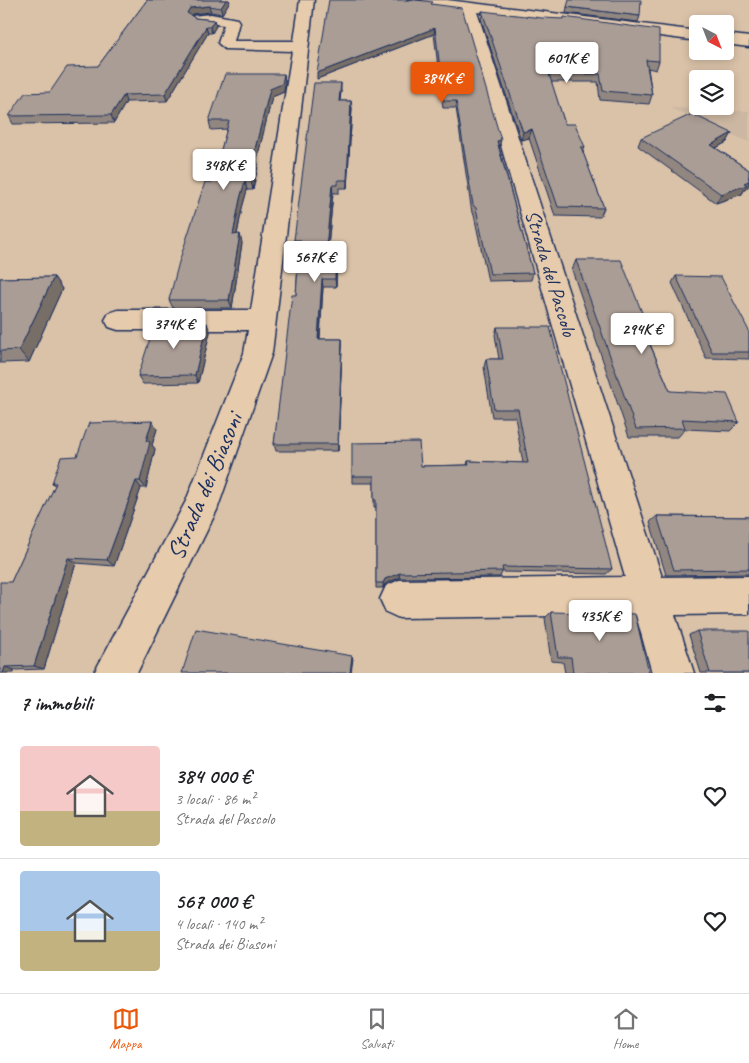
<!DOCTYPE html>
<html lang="it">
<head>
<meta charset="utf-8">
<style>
	body { margin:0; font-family:Caveat,sans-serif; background:#f2f2f2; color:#202124; height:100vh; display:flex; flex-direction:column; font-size:19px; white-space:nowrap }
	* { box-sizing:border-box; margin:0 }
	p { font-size:16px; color:#757577 }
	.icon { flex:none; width:28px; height:28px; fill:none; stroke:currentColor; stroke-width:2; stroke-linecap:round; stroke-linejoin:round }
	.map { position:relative; height:673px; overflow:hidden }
	.sheet { display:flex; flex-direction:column; background:#fff; flex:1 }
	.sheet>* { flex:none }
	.needle { width:32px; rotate:138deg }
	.fabs { position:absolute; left:689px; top:15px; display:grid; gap:10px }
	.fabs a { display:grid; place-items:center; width:45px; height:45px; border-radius:5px; background:#fff; box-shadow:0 2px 8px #0003; font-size:25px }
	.price { position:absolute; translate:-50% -42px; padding:0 11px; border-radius:5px; background:#fff; color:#222; font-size:16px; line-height:32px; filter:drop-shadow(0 1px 2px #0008) }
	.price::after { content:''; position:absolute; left:50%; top:30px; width:15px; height:11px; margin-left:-8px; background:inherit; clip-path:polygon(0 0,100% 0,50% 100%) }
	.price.current { background:#ea580c; color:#fff }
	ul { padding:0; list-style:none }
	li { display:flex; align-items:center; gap:15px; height:125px; padding:0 20px }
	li+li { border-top:1px solid #e0e0e0 }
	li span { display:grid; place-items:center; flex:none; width:140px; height:100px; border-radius:5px; color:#555 }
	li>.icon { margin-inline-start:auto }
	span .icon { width:60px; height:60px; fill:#fffc; stroke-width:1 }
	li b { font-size:21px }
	h2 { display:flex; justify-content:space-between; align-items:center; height:60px; padding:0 20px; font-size:21px }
	.tabs { display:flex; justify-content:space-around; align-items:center; height:70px; border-top:1px solid #e0e0e0; background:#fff; font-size:14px; color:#757577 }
	.tabs a { display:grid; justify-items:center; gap:2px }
	.tabs .current { color:#ea580c }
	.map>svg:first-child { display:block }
</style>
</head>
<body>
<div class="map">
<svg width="749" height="673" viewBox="0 0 749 673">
	<rect width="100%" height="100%" fill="#dac2a8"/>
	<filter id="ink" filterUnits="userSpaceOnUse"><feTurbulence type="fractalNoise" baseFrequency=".02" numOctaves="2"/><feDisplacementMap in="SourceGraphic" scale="10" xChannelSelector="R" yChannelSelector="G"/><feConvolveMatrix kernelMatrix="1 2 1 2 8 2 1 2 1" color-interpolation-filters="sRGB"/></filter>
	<g filter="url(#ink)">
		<polygon fill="#ccb7a2" points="670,108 749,111 749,142"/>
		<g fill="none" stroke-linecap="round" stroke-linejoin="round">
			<g stroke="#1b2f5e" stroke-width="3">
				<g id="minor">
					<path d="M300,0h14l-42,353 -55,157 -80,163h-43l92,-172 58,-148 4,-23h-130l-9,-3 -4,-7 4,-7 9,-3h133l41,-259 -67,-2 -7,-6 6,-18c-10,-2 -28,1 -34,-6l2,-3 19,-2 26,5 2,3 -5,19h60z"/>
					<polygon points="407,0 447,0 698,31 698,41 477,12 662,577 749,576 749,614 675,615 694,673 652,673 636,615 399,618 386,612 380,599 386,586 399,580 625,577 462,10 414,4"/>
					<polygon points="725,34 749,37 749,47 725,44"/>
				</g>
			</g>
			<use href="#minor" fill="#e6cbad" fill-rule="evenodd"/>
		</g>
		<g fill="#928780" stroke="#1b2f5e">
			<polygon points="147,0 229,0 230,1 222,14 211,12 192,14 191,16 195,18 214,20 216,26 212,33 208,33 167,101 126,102 114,123 13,124 9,116 50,92 98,66"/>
			<polygon points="433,4 499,147 533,273 531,280 488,281 474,215 472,213 456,108 443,108 434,34 317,79"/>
			<polygon points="567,7 640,16 638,22 566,13"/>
			<polygon points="482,11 659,61 656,70 648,68 652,95 649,104 600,100 598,82 551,82 565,124 585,147 583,153 604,208 600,217 555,216 529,138 521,140 481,19"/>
			<polygon points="284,74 285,82 284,92 272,97 257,159 258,165 253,190 247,190 242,208 237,235 242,243 232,308 173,308 169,300 212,182 227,129 211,130 209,121"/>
			<polygon points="341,91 340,101 351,101 352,109 347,188 339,188 339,193 333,193 328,248 337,257 336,287 323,287 320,339 342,339 342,347 338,451 276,451 274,444 296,295 299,248 296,248 294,240"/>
			<polygon points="732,133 727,142 716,148 749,170 749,185 746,189 744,190 742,194 716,203 638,146 641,138"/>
			<polygon points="576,260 653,340 650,344 670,391 739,422 730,431 685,429 678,437 629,437 572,270"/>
			<polygon points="676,276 749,331 749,359 706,358 672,283"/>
			<polygon points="54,277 62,289 29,362 0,363 0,278"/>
			<polygon points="497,327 612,569 606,574 502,572 500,577 399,578 385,584 383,588 376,588 376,507 374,507 374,483 352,483 352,476 421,466 467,465 468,461 523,463 515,417 492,417 484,367 486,359 499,359 495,335"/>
			<polygon points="210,332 198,383 143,384 138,376"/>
			<polygon points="157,429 152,445 155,449 146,488 141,488 114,566 76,563 44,669 15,670 0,673 11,582 55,486 52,483 77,456"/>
			<polygon points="657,516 749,517 749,574 666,575 650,522"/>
			<polygon points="551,612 649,673 565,673 563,662 551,661 545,618"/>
			<polygon points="697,631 749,673 701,673 689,635"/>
		</g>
		<g fill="#776e68" stroke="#1b2f5e">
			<polygon points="226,0 229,0 230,1 222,14 221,8"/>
			<polygon points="209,6 211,12 192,14 188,19 187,13 190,8"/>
			<polygon points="214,20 216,26 212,33 210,27"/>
			<polygon points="206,27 208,33 167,101 165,94"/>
			<polygon points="435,28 434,34 317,79 317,73"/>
			<polygon points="284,74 285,82 284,92 272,97 257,159 258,165 253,190 251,181 253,157 270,89"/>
			<polygon points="341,83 341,91 339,109 339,101"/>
			<polygon points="124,95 126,102 114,123 111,115"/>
			<polygon points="351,101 352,109 347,188 347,180"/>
			<polygon points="532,129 529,138 521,140 523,132"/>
			<polygon points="732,133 727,142 706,153 711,145"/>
			<polygon points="501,140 499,147 496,148 497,141"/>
			<polygon points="748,177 749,177 749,185 746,189 744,190 742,194 716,203 721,194"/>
			<polygon points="245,181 247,190 242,208 235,244 233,235 240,199"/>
			<polygon points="332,185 333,193 327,257 326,248"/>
			<polygon points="240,234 242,243 232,308 229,300"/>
			<polygon points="336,249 337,257 336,287 335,279"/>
			<polygon points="54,277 62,289 29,362 19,350"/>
			<polygon points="322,279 323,287 319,347 318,339"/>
			<polygon points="207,323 210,332 198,383 195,375"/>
			<polygon points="342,339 342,347 338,451 338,444"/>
			<polygon points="152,421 157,429 152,445 155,449 146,488 140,481 146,441"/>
			<polygon points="136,481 141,488 114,566 107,560"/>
			<polygon points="68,558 76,563 44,669 34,666"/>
			<polygon points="400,573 399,578 385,584 383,588 383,583 385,579"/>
			<polygon points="352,656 353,659 351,673 350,673"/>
			<polygon points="5,667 15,670 14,673 3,673"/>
		</g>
		<g fill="#aa9d95" stroke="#1b2f5e">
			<polygon points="147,0 226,0 221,8 209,6 190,8 187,13 195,18 214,20 210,27 206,27 165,94 124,95 111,115 9,116 25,93 50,92 67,67 98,66"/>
			<polygon points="329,0 416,0 433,2 431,4 462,8 501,140 497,141 533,273 490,274 476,208 473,205 456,101 444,101 435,28 317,73"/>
			<polygon points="569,0 641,0 640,16 567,7"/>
			<polygon points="482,11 542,18 564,19 564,17 659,30 659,61 646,60 652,95 603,91 600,74 549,74 565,124 575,124 585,147 581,147 604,208 558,207 532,129 523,132"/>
			<polygon points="225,74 284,74 282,84 270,89 253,157 256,156 251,181 245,181 240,199 233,235 240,234 229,300 169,300 179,262 205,182 212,182 229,121 209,121"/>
			<polygon points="314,83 341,83 339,101 351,101 347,180 338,180 338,185 332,185 326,248 336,249 335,279 322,279 318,339 342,339 338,444 274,444 292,295 296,295 300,240 294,240"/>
			<polygon points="692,114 732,133 711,145 749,170 749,177 748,177 749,178 749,181 744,183 747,185 721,194 641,138"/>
			<polygon points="576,260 621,260 653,340 648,340 670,391 727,394 739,422 682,419 685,428 636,429"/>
			<polygon points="676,276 721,277 749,331 749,352 712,352"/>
			<polygon points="54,277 19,350 0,351 0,278"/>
			<polygon points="163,323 207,323 195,375 138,376 153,329 162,329"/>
			<polygon points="497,327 550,327 612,569 502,567 503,571 400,573 385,579 383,583 376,583 376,500 374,500 374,476 352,476 352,443 419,442 421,466 469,465 468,461 528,463 518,409 494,409 486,359 503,359"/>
			<polygon points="152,421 146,441 150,442 140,481 136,481 107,560 68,558 34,666 5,667 3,673 0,673 0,582 11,582 56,483 52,483 61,457 77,456 89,423"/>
			<polygon points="657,516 749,517 749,569 674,570"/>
			<polygon points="551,612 635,614 649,673 573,673 571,657 558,657"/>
			<polygon points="196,629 352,656 350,673 182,673"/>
			<polygon points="697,631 749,631 749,673 710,673"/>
		</g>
	</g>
	<g text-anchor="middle" stroke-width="4.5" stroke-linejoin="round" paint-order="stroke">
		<g font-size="21" fill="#1b2f5e" stroke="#e6cbad">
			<text transform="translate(551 273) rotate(73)" y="7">Strada del Pascolo</text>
		</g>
		<g font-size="25" fill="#1b2f5e" stroke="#e6cbad">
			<text transform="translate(204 486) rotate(-67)" y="9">Strada dei Biasoni</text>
		</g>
	</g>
</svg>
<div class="fabs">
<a><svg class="needle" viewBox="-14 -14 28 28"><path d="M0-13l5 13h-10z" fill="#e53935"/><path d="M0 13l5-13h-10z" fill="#757577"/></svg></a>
<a><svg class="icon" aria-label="layers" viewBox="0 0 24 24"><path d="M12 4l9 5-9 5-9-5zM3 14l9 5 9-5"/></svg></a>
</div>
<b class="price" style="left:567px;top:84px">601K €</b>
<b class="price current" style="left:442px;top:104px">384K €</b>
<b class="price" style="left:224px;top:191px">348K €</b>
<b class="price" style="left:315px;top:283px">567K €</b>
<b class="price" style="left:174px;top:350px">374K €</b>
<b class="price" style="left:642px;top:355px">294K €</b>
<b class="price" style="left:600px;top:642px">435K €</b>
</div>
<section class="sheet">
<h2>7 immobili<svg class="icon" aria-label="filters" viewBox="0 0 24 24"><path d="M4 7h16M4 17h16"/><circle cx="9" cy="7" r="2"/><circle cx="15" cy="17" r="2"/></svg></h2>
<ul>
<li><span style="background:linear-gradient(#f6c9c9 65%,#c2b280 0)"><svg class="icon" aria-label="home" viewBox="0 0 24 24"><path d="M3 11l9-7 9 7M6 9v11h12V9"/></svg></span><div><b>384 000 €</b><p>3 locali · 86 m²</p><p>Strada del Pascolo</p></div><svg class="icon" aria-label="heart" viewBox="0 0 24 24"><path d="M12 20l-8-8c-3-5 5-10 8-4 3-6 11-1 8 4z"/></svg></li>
<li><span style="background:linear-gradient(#a9c7e8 60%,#c2b280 0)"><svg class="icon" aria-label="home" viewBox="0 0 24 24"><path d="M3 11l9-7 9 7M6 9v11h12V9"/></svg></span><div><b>567 000 €</b><p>4 locali · 140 m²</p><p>Strada dei Biasoni</p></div><svg class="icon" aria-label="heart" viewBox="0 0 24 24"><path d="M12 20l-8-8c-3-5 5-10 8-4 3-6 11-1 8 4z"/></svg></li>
</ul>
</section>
<nav class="tabs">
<a class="current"><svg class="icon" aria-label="map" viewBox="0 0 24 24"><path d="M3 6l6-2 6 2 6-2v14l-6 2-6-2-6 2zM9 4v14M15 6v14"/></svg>Mappa</a>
<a><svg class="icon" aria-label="saved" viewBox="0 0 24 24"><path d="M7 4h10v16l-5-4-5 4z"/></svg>Salvati</a>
<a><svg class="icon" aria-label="home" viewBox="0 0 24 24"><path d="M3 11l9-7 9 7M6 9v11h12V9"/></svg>Home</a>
</nav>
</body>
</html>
